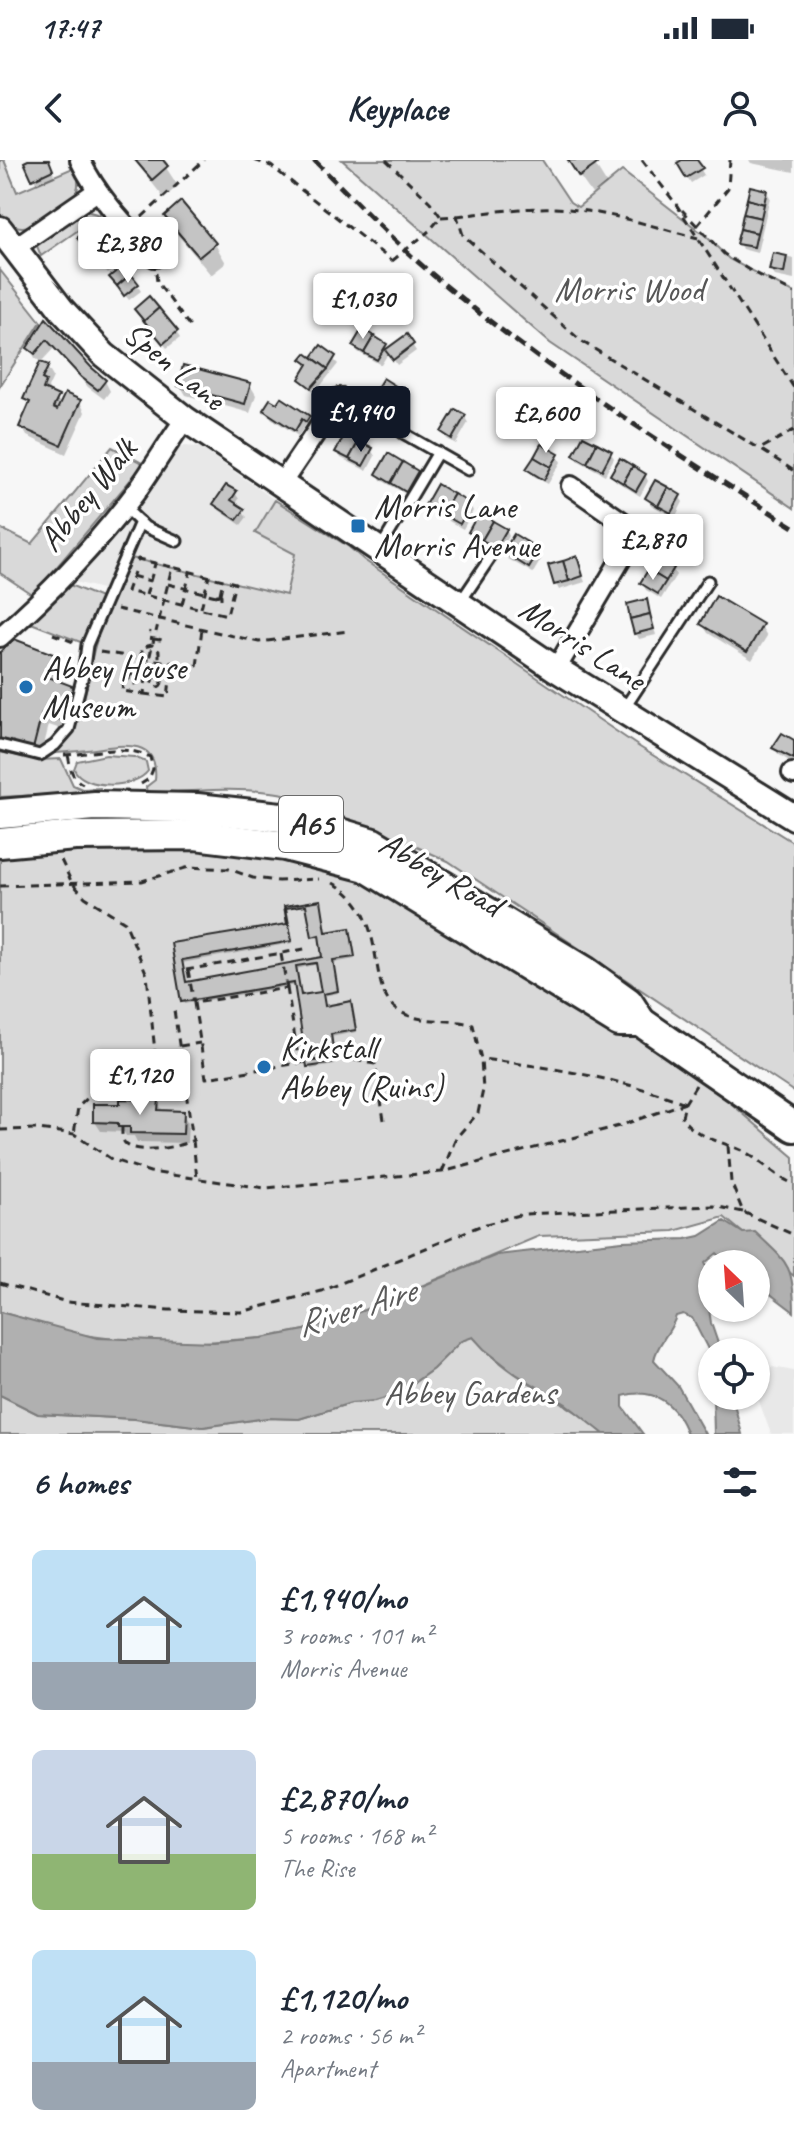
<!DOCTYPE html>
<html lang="en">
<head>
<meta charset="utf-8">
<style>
	body { margin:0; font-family:Caveat,sans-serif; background:#f6f6f7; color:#1f2937; height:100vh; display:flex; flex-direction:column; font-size:30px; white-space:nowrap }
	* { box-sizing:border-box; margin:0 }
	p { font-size:26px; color:#747a83 }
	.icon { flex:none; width:44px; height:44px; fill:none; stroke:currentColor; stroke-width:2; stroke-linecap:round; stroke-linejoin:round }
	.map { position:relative; height:1274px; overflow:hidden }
	.details { display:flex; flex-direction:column; background:#fff; flex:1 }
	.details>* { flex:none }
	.needle { width:52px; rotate:335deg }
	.buttons { position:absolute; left:698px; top:1090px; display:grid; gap:16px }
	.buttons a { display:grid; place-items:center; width:72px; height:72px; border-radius:50%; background:#fff; box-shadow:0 2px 6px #0004; font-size:40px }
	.price { position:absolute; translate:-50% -68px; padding:0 18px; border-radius:8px; background:#fff; color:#222; font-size:26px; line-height:52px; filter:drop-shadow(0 2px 4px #0008) }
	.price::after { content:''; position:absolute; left:50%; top:48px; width:24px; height:18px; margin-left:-12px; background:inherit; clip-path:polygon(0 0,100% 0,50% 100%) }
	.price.selected { background:#111827; color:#fff }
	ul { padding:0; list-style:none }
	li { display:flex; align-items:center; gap:24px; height:200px; padding:0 32px }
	li span { display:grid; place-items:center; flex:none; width:224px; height:160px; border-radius:12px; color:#555 }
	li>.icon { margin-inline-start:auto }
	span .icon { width:96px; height:96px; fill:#fffc; stroke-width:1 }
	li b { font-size:34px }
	h2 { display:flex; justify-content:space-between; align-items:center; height:96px; padding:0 32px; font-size:34px }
	.status { display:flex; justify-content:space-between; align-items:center; height:56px; padding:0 40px; background:#fff; direction:ltr }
	.status svg { height:22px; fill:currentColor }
	header { display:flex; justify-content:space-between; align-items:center; height:104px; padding:0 32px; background:#fff; font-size:36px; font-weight:800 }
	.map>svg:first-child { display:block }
</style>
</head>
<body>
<div class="status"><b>17:47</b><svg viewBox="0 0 49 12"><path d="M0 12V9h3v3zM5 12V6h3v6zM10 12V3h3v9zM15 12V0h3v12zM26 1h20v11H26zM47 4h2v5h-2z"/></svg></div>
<header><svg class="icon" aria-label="back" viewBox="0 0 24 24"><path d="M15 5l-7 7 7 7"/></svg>Keyplace<svg class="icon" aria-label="person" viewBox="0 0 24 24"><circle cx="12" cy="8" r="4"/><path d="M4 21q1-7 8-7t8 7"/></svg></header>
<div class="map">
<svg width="794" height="1274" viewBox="0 0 794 1274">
	<rect width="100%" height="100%" fill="#f7f7f7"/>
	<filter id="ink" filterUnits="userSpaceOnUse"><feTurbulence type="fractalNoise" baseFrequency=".0125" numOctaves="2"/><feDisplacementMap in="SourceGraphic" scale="16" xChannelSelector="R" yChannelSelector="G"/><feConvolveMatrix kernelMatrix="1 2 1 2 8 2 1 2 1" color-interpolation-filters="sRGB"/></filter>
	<g filter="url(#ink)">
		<g fill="#e8e8e8">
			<polygon points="184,286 199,287 275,340 255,373 295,394 286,435 131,399 117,433 67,420 172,293"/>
			<polygon points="756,1204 794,1211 794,1274 771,1274 756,1233"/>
		</g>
		<g fill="#d9d9d9" stroke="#828282" stroke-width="2">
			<path d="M0,0h4l13,32 58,-25c3,9 5,17 1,26 -5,10 -43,35 -54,34 -9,0 -16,-7 -22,-13z"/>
			<polygon points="342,0 542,0 570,42 578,47 622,11 707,77 729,99 794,133 794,348 550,183"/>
			<polygon points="86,51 100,55 41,96 37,86 40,80 78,52"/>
			<polygon points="0,110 41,162 0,226"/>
			<polygon points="112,287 144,304 33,435 0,413 0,368 32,384"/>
			<path d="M275,340l74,47 15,13 274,186 156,97v249l-346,-231 -71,-32 -47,-14 -48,-10 2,-11c-45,-8 -92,-3 -137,0l-1,-7 9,-7c4,-41 -30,-36 -60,-31 -13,2 -26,3 -39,4v-5c33,-27 28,-65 39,-102 9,-30 24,-59 36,-88l155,37 9,-41 -40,-21z"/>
			<polygon points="65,423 101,438 83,483 31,463"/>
			<polygon points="0,592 38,600 61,599 73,625 82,629 100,628 100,632 0,637"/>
			<path d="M106,595l28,2 12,5 2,9c-13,18 -64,19 -74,-2l3,-8z"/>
			<polygon points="212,682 364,712 561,834 650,885 727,940 794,997 794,1116 724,1057 674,1071 539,1076 362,1151 305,1170 262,1178 161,1185 36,1169 25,1159 0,1152 0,692"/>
			<path d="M474,1176c33,44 91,61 130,98h-604v-39l38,19 97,5 68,8 64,-9 32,1 52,-16 24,-2 23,-7 35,-25 28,-28z"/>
		</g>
		<g fill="#b0b0b0" stroke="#7b7b7b" stroke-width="2">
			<path d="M724,1061l19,12 12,-1c33,31 39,33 39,80l-38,-29v-19h-28l-11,-11 -12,10 7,14v22l-4,3 3,21 10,29h-9v39l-2,-38 -18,-35 -9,-4 -7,2c-5,17 -19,27 -22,44l24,26 27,48h-18c-11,-30 -32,-47 -64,-38v11l20,27h-39l-38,-30 -50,-30 -32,-25 -11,-12 -12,4 -28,28 -35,25 -23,7 -24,2 -52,16 -32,-1 -64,9 -68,-8 -97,-5 -38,-19v-83l97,26 117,4 48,-4 43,-8 57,-19 135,-56 125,-14 64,-2 14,-3z"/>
			<polygon points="713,1236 732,1236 742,1274 714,1274"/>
		</g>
		<g fill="#0003" fill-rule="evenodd">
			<polygon points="25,0 48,0 55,17 37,25"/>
			<polygon points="134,0 161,0 178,26 164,38"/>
			<polygon points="568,0 592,0 607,24 592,34"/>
			<polygon points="676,0 695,0 704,15 691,23"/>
			<polygon points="749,0 794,0 794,12 751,3"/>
			<polygon points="766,31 770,37 757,93 742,89 739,83"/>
			<polygon points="166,56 215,84 226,103 211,115 178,75"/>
			<polygon points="83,84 117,97 120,103 108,114"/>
			<polygon points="775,95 794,99 794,120 775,116 771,110"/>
			<polygon points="115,123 137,125 141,131 129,140"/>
			<polygon points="140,155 176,172 180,178 167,188"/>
			<polygon points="47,161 89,209 105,221 110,231 104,239 88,227 54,188 41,202 35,198 30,188"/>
			<polygon points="407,177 416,191 397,205 389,192 381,205 358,192 354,186 385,185 389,190"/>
			<polygon points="322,188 338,204 315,233 301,219 309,206 304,199 313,200"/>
			<polygon points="47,207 53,217 48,228 50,232 62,245 80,242 85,252 66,294 27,276 22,267 30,247 25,239"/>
			<polygon points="180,225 250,225 256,235 250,253 186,235"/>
			<polygon points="400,231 404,237 389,260 372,250 369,244"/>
			<polygon points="265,250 308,258 312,264 310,267 306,264 298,276 268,256"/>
			<polygon points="465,257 468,263 456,284 447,279 443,272"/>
			<polygon points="371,290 375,296 367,311 341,298 338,292"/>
			<polygon points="610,292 614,298 605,315 579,301 575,295"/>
			<polygon points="558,296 561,302 548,324 532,315 529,309"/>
			<polygon points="417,312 420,319 410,336 381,320 378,314"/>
			<polygon points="612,315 645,315 648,321 640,336 616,321"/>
			<polygon points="235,333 239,339 235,345 247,357 241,365 219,350 216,344"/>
			<polygon points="679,336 683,342 675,358 651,345 647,338"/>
			<polygon points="428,345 470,345 473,351 463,369 431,351"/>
			<polygon points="506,370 509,376 500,393 474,378 470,372"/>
			<polygon points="692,373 696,379 682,403 667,394 663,388"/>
			<polygon points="539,391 542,398 533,413 508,399 505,392"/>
			<polygon points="576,399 585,422 559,430 556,424"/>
			<polygon points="672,409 676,415 661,439 646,430 642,423"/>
			<polygon points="646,441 656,475 639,479 636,473"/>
			<polygon points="702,464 761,466 767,476 752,500 708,473"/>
			<polygon points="0,495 55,497 62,510 58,523 73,529 81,542 72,573 49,565 40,601 6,591 0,580"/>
			<polygon points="794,581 794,604 778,594 775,588"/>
			<path d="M308,744l18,30 24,-2 5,27 -22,4 5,30 -15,3 2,12 26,-2 5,26 -25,5 4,28 -24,4 -15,-84 -112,19 -10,-59 115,-17 3,15 -110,20 4,21 139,-25 -4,-22 -6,1 -1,-2zM318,804l6,29 -23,4 -5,-28z"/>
			<polygon points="157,942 164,952 182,953 188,963 187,983 137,982 134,976 126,976 124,972 101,971 95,962"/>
		</g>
		<g fill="#c4c4c4" stroke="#2b2b2b" stroke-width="2" fill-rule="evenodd">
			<polygon points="28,0 49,0 53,10 32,20 24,2"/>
			<polygon points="163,0 168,6 152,20 135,0"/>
			<polygon points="568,0 595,0 597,4 579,17"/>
			<polygon points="682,0 697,0 703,8 686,18 677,3"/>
			<polygon points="750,26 767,30 764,44 747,39"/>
			<polygon points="747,39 764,44 761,58 743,54"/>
			<polygon points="181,41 216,83 199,97 164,56"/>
			<polygon points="743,54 761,58 757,73 740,69"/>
			<polygon points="93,65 109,85 93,97 77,78"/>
			<polygon points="740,69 757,73 754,87 736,84"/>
			<polygon points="109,85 119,96 103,109 93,97"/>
			<polygon points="773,93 787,96 784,113 769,110"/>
			<polygon points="124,105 131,114 117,126 109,117"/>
			<polygon points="131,114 139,124 124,136 117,126"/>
			<polygon points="149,136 159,148 144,161 134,149"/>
			<polygon points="159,148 178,171 163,184 144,161"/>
			<polygon points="46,158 91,207 106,220 98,230 81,217 47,180 35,194 27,188"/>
			<polygon points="362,169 374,176 364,193 352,186"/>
			<polygon points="407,174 414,184 393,200 385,190"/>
			<polygon points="374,176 387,184 377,200 364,193"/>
			<polygon points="321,185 336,196 328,209 312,197"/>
			<polygon points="306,193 328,209 311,228 299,219 308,204 301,199"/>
			<polygon points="40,202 49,205 42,219 46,221 43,229 59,236 53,248 57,250 65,233 81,240 61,285 19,267 30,242 23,239"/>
			<polygon points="183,205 251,223 245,244 178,226"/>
			<polygon points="383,218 402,230 393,243 375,231"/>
			<polygon points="375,231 393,243 385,256 366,244"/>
			<polygon points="281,237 310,256 306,262 302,259 295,271 263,250 270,239 277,243"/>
			<polygon points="455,249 466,255 452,279 441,272"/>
			<polygon points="345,274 359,281 349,299 335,292"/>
			<polygon points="583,276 597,283 587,303 573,295"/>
			<polygon points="359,281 373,288 363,306 349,299"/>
			<polygon points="597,283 612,291 602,310 587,303"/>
			<polygon points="541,284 559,294 551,307 534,297"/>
			<polygon points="388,293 403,302 391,323 376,314"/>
			<polygon points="534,297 551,307 544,320 526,309"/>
			<polygon points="620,298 633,306 623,323 610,315"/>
			<polygon points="403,302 418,311 406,332 391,323"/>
			<polygon points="633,306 646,314 636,331 623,323"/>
			<polygon points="655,320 668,327 658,346 645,338"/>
			<polygon points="437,324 454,334 442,354 425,345"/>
			<polygon points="226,325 237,331 231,340 245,349 237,360 213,344"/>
			<polygon points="668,327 681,335 671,353 658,346"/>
			<polygon points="454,334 471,344 460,364 442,354"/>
			<polygon points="479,352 493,361 482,380 468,372"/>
			<polygon points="493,361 507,369 496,388 482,380"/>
			<polygon points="676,362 694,372 686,385 668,375"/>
			<polygon points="514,374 527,382 516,400 503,392"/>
			<polygon points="668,375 686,385 679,398 661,388"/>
			<polygon points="527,382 540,390 529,408 516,400"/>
			<polygon points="577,396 583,416 569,421 563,401"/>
			<polygon points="656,397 674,408 666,421 648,410"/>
			<polygon points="563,401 569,421 554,425 548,405"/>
			<polygon points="648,410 666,421 658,434 640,423"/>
			<polygon points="716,436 763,464 747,492 700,464"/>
			<polygon points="647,439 650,454 630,459 627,444"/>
			<polygon points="650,454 654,469 634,474 630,459"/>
			<polygon points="14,479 56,495 48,517 75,527 64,561 42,553 33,589 0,579 0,492"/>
			<polygon points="782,573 794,580 794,599 772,588"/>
			<path d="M321,740l5,32 24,-4 5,29 -22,3 5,31 -15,3 2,12 26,-5 5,29 -25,4 4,29 -28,4 -13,-84 -113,19 -10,-59 116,-19 -3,-18zM306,745l6,32 7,-2 3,22 -136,25 -4,-22 110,-19 -6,-33zM316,803l5,29 -20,3 -5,-29z"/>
			<polygon points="120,939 159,940 158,950 184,951 183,974 130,973 130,967 118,967 118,963 93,962 93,944 120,944"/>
		</g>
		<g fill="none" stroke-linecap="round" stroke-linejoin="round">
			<g stroke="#2b2b2b" stroke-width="15">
				<g id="lane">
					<polyline points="403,273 468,310"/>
					<polyline points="124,347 145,367 177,381"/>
					<polyline points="380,389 438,292"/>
					<polyline points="461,441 490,398"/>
					<polyline points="624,549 708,421"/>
					<polyline points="0,585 40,595 55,585 69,569 83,515 87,485 140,362"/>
				</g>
			</g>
			<g stroke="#2b2b2b" stroke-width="24">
				<g id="street">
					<path d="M80,0c18,38 47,67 75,97"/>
					<polyline points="13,89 97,31"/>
					<polyline points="281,324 339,238"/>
					<path d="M0,477c49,-43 97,-93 136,-145 17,-24 32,-49 49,-73"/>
					<polyline points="556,509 637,372 571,326"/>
					<polyline points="792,613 794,614"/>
				</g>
			</g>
			<g stroke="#2b2b2b" stroke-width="30">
				<polyline id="secondary" points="0,69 62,150 104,195 185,259 556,509 794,657"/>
			</g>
			<g stroke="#2b2b2b" stroke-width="34">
				<g id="primary">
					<polyline points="0,654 95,646 197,648 290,658 373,683 585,811 628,842 641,862"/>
					<polyline points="0,683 75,676 195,675 285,686 366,707 619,862 641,862 794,967"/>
				</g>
			</g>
			<g stroke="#2b2b2b" stroke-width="3" stroke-dasharray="8 6" stroke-linecap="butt">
				<polyline points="254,0 271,6 392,101"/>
				<polyline points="386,0 430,42 441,57 429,71"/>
				<polyline points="642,0 676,44"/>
				<polyline points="676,44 794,228"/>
				<polyline points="682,50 724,94 752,112 794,133"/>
				<path d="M457,56c27,-3 54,-7 81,-8 55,-2 108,17 160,30"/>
				<polyline points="142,57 204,0"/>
				<polyline points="441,57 457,56 463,75 581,181 760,289"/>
				<polyline points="697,66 728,28 730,0"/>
				<polyline points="156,113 157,122 191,168"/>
				<polyline points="794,270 760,289 794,311"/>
				<polyline points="137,401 138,399 172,407 156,472"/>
				<polyline points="134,412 127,431 227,455 235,423 172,407"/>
				<polyline points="132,416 150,421"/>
				<polyline points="168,424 216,436"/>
				<polyline points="220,434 223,420"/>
				<polyline points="146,435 155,404"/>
				<rect x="217" y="435" width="4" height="4"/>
				<polyline points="182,444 190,413"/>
				<polyline points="201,448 209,416"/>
				<polyline points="117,449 259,482 348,471"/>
				<polyline points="53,474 76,483"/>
				<polyline points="154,479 160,480 162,473"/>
				<polyline points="100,492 197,506 202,469"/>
				<polyline points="140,498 143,487 152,485 159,491 159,500"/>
				<circle cx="134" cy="519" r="5"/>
				<circle cx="157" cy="522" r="5"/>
				<path d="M144,534l24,3 3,-26 -46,-5 -3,25 22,3c2,-19 5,-37 10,-55l-5,-1 1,-7"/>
				<path d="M64,595c29,-1 58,-12 86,2l3,12 -4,10 -8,5"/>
				<path d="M68,595c3,13 2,22 15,29"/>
				<polyline points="61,700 72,723 85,737 125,762 147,815 157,911 93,933 78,947 74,974"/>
				<path d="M333,723c59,31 30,107 66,128 23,14 50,6 74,14l8,34c70,8 138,19 204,44"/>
				<polyline points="0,726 142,721 189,707 229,709 253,718 278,721 319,719"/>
				<polyline points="281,794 287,828"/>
				<polyline points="186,810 310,788"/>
				<polyline points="188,810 194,843"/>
				<polygon points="287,828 299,903 206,918 194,843"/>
				<polyline points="180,886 200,883"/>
				<polyline points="299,903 338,897 375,904 384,960"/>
				<path d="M696,925l-11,18 -3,14c10,19 41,25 59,33 19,9 33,26 53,34"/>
				<polyline points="122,939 124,923"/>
				<path d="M122,967c0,6 -1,14 5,18 13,9 53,2 66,-5l-19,-130"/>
				<polyline points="0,970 39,969 74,974 111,999 150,1012 265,1028 442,1012 619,966 685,943"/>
				<polyline points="193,980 197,1019"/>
				<polyline points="728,986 731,1022 743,1052 794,1075"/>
				<polyline points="442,1012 456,978 478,953 483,930 481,899"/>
				<polyline points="0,1123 67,1142 169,1150 241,1152 322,1131 482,1065 523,1054 714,1046 743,1052"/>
			</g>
			<use href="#lane" stroke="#fff" stroke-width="9"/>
			<use href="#street" stroke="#fff" stroke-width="18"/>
			<use href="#secondary" stroke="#fff" stroke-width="24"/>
			<use href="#primary" stroke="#fff" stroke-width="28"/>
			<path stroke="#2b2b2b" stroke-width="5" stroke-dasharray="12 6" stroke-linecap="butt" d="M314,0c39,39 77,79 119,115 112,95 237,174 361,252"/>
			<polyline stroke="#2b2b2b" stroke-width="3" stroke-dasharray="8 6" stroke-linecap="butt" points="392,101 429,71"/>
		</g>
	</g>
	<g fill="#1f6fb2" stroke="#fff" stroke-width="3">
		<rect x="350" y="358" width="16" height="16" rx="4"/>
		<circle cx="26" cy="527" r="8"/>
		<circle cx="264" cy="907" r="8"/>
	</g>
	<g text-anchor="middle" stroke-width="7" stroke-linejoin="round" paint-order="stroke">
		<rect fill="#fff" stroke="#6b6b6b" stroke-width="2" x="279" y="636" width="64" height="56" rx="6"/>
		<g font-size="32" font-weight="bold" fill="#2b2b2b">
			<text x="311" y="675">A65</text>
		</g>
		<g font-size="34" fill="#565656" stroke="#fff">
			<text x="629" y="141">Morris Wood</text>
			<text x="470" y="1244">Abbey Gardens</text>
		</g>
		<g font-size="34" fill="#2b2b2b" stroke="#fff">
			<text transform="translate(175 205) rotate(39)" y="12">Spen Lane</text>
			<text transform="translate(87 334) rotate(-51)" y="12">Abbey Walk</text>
			<text transform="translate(583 483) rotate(33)" y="12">Morris Lane</text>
			<text transform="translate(441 713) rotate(30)" y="12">Abbey Road</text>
		</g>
		<g font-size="34" fill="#2b2b2b" stroke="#fff" text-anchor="start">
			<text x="374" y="358">Morris Lane<tspan x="374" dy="39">Morris Avenue</tspan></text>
			<text x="42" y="519">Abbey House<tspan x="42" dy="39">Museum</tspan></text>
			<text x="280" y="899">Kirkstall<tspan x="280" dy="39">Abbey (Ruins)</tspan></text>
		</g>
		<g font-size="36" font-style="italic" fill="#5a5a5a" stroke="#fff">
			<text transform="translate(355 1146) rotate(-17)" y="13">River Aire</text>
		</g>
	</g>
</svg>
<div class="buttons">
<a><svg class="needle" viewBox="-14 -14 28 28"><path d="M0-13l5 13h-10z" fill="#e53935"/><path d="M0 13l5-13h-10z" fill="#747a83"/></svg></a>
<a><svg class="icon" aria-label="locate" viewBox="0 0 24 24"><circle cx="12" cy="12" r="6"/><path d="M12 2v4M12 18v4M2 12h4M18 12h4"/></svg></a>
</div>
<b class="price" style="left:128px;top:125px">£2,380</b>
<b class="price" style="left:363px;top:181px">£1,030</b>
<b class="price selected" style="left:361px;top:294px">£1,940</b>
<b class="price" style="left:546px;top:295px">£2,600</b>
<b class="price" style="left:653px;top:422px">£2,870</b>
<b class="price" style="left:140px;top:957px">£1,120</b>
</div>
<section class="details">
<h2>6 homes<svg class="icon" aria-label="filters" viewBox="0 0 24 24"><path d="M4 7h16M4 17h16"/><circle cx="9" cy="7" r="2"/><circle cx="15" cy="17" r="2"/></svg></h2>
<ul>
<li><span style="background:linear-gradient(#bfe0f5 70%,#9aa5b1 0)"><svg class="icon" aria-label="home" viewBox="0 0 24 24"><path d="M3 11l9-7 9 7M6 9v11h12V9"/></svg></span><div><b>£1,940/mo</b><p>3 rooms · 101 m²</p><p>Morris Avenue</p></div></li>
<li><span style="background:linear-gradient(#c9d6e8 65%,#8fb573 0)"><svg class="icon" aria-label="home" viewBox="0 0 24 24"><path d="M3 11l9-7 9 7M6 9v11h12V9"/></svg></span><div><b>£2,870/mo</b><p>5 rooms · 168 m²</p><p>The Rise</p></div></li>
<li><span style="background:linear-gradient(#bfe0f5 70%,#9aa5b1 0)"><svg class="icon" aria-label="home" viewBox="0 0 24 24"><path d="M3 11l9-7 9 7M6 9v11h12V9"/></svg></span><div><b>£1,120/mo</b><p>2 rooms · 56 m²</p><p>Apartment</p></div></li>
</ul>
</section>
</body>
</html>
